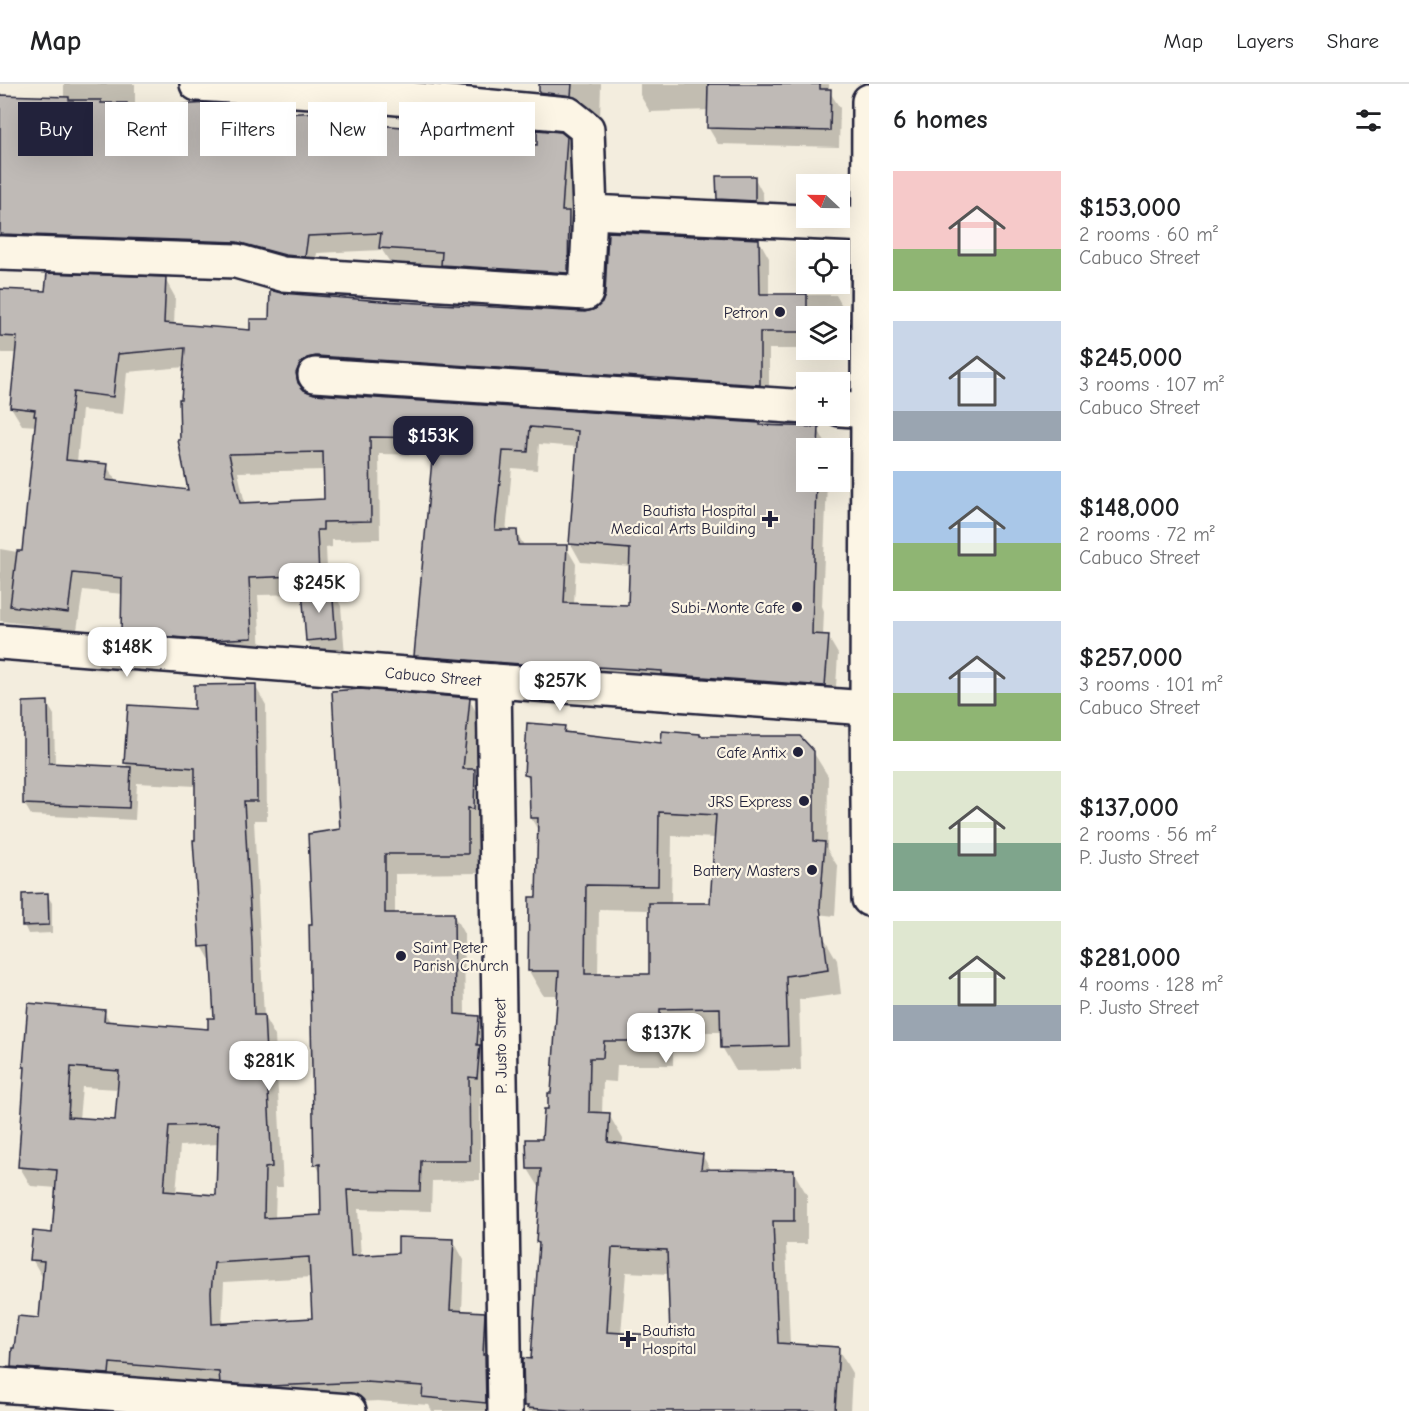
<!DOCTYPE html>
<html lang="en">
<head>
<meta charset="utf-8">
<style>
	body { margin:0; font-family:"Comic Neue",sans-serif; background:#f2f2f2; color:#202124; height:100vh; display:flex; flex-direction:column; font-size:22px; white-space:nowrap }
	* { box-sizing:border-box; margin:0 }
	p { font-size:20px; color:#757577 }
	.icon { flex:none; width:33px; height:33px; fill:none; stroke:currentColor; stroke-width:2; stroke-linecap:round; stroke-linejoin:round }
	.map { position:relative; flex:1; overflow:hidden }
	.sheet { display:flex; flex-direction:column; background:#fff; width:540px }
	.sheet>* { flex:none }
	.banner { position:absolute; left:18px; top:18px; width:570px; height:54px; display:flex; gap:12px }
	.needle { width:39px; rotate:292deg }
	.buttons { position:absolute; left:796px; top:90px; display:grid; gap:12px }
	.buttons a { display:grid; place-items:center; width:54px; height:54px; border-radius:0px; background:#fff; box-shadow:0 6px 24px #0002; font-size:30px }
	.price { position:absolute; translate:-50% -51px; padding:0 14px; border-radius:12px; background:#fff; color:#222; font-size:20px; line-height:39px; filter:drop-shadow(0 2px 3px #0008) }
	.price::after { content:''; position:absolute; left:50%; top:36px; width:18px; height:14px; margin-left:-9px; background:inherit; clip-path:polygon(0 0,100% 0,50% 100%) }
	.price.on { background:#22223b; color:#fff }
	ul { padding:0; list-style:none }
	li { display:flex; align-items:center; gap:18px; height:150px; padding:0 24px }
	li span { display:grid; place-items:center; flex:none; width:168px; height:120px; border-radius:0px; color:#555 }
	li>.icon { margin-inline-start:auto }
	span .icon { width:72px; height:72px; fill:#fffc; stroke-width:1 }
	li b { font-size:26px }
	h2 { display:flex; justify-content:space-between; align-items:center; height:72px; padding:0 24px; font-size:26px }
	.chip { padding:0 21px; border-radius:0px; background:#fff; box-shadow:0 6px 24px #0002; font-size:21px; line-height:54px }
	.chip.on { background:#22223b; color:#fff }
	header { display:flex; align-items:center; gap:36px; box-sizing:border-box; height:84px; padding:0 30px; background:#fff; border-bottom:2px solid #e0e0e0 }
	header strong { font-size:28px }
	nav { display:flex; gap:33px; margin-inline-start:auto; font-size:21px }
	main { display:flex; flex:1; min-height:0 }
	.map>svg:first-child { display:block }
</style>
</head>
<body>
<header>
<strong>Map</strong>
<nav><a>Map</a><a>Layers</a><a>Share</a></nav>
</header>
<main>
<div class="map">
<svg width="869" height="1327" viewBox="0 0 869 1327">
	<rect width="100%" height="100%" fill="#f3edde"/>
	<filter id="ink" filterUnits="userSpaceOnUse"><feTurbulence type="fractalNoise" baseFrequency=".0167" numOctaves="2"/><feDisplacementMap in="SourceGraphic" scale="12" xChannelSelector="R" yChannelSelector="G"/><feConvolveMatrix kernelMatrix="1 2 1 2 8 2 1 2 1" color-interpolation-filters="sRGB"/></filter>
	<g filter="url(#ink)">
		<g fill="#0003" fill-rule="evenodd">
			<polygon points="64,0 135,0 135,25 225,22 228,28 263,26 267,32 335,29 339,36 361,34 365,42 430,47 435,55 538,63 566,54 576,72 572,134 578,146 577,206 444,184 391,180 382,166 317,169 314,189 0,170 0,12 64,15"/>
			<polygon points="540,0 601,0 600,37 550,25 540,8"/>
			<polygon points="640,0 829,0 829,7 840,24 839,63 718,60 708,43 709,26 650,28 640,11"/>
			<polygon points="754,93 763,110 764,133 728,132 718,115"/>
			<path d="M759,156l10,18v37h67l10,18v36h-6v-33h-33v33h-38v53l-460,-20 -3,10 7,3 447,32 58,2 10,19h-21v34h20l-5,124 2,5 -1,25 5,1 10,17 -3,49 -409,-30 -10,-17 18,-201 -55,-1 1,85 -48,1v7l-6,1 2,41h4l9,17 4,49 -28,2 -10,-17 -3,-46 -46,1 3,60 -129,-5 -10,-18 1,-38 -40,-4 -6,40 -77,-9v-72l23,4 14,-127 -15,-1 -11,-18 5,-54h-14l-2,-3v-59l46,2 119,-14 10,18 -1,29 78,6 19,-12 10,-26 101,8 204,11zM185,283l-3,74 8,51 -73,-9 -10,-17 -30,-4 5,-52 41,4 4,-42zM539,360l39,3 -7,97 10,18 50,4 -1,40 -56,-2 2,-40 -10,-17h-41l-9,-15h-10l6,-64 25,2zM325,386l1,30 -81,4 -7,-32z"/>
			<path d="M255,602l11,19 1,115h-13l10,197 11,19 8,151h-7l-1,32 47,-3 -1,-42 -5,-10 -2,-238 27,-96 128,-131 11,20 -5,54 10,17v38h-6v45l-84,1v41l58,-1 11,20 1,82 13,1 12,20 -2,60h-8v83l-48,1 -1,30 -73,-2 3,48 38,-3 54,-14 11,20 -2,52 22,2 11,19 1,78h-64l-3,-6 -51,-4 -97,5 -257,-20 -12,-19 28,-47 4,-40 -12,-21 22,-24 3,-47 -26,-2 -12,-20 8,-95 -3,-4 80,-55 7,11 99,7 5,-11 -2,-54 -11,-19 -6,-160 -59,-3 -2,37 -104,-5 -7,-12 23,-100 7,12 1,50 73,3 -3,-5 71,-52zM82,1003l37,2 -2,33 -38,-3zM219,1060l-1,52 -42,-3 4,-47zM312,1193l2,42 -92,6 2,-43z"/>
			<path d="M564,643l4,7 94,10 38,-6 113,14 15,24 -1,73 11,18 -3,49 -46,-5 34,25 14,24 4,34 -42,6 2,70 -65,1 -14,-24v-15h-49v33h-56l-1,17 -13,-1 -1,33 7,1 14,24 -1,7 80,9 9,15 82,1 14,24v49h-21l4,101 48,4 14,24 -2,38h-322l-3,-6 7,-45 8,-113 -3,-5 4,-52 -13,-21 15,-28 9,-47 7,-99h-16l-14,-24 9,-73 1,-66 -8,-14 -1,-35 -4,-8zM672,752l44,2 -4,67 -41,-1zM599,825l52,1 -1,66 -52,-1zM626,1188l43,2 3,63 -51,-3z"/>
			<polygon points="47,811 52,819 52,849 28,850 24,841"/>
		</g>
		<g fill="#bfbab6" stroke="#22223b" stroke-width="1.5" fill-rule="evenodd">
			<polygon points="539,0 572,0 571,12 539,8"/>
			<polygon points="708,0 820,0 820,5 831,5 830,47 707,44"/>
			<polygon points="0,11 69,13 69,16 101,16 101,19 127,19 127,24 208,19 225,21 226,27 264,25 264,31 336,27 337,34 362,33 362,40 431,45 430,53 537,61 537,46 561,48 567,53 562,127 569,127 568,189 441,181 442,168 379,164 381,149 308,152 305,173 285,171 237,158 0,150"/>
			<polygon points="716,92 755,92 755,117 717,115"/>
			<path d="M608,148l151,7 1,55h47v38h-47v53l-444,-29 -9,2 -7,6 -4,9 2,10 6,7 10,4 446,29v2l59,2 -1,21h-11v34h9l-4,152 17,1 -4,51 -163,-12v-3l-63,-4v3l-185,-14 20,-218 -64,-1 1,84 -48,1v8h-6l2,45 -70,3 3,60 -42,2 -89,-7 1,-55 -49,-5 -5,40 -58,-7 7,-55h5l14,-135h-2l1,-6 -25,-3 7,-70 -17,-1v-47l45,2 2,-18 119,4 -2,46 86,7v-11h19l1,-29 11,3 101,8 203,11 10,-3 7,-6 3,-8zM185,264l-4,51h-2l1,41h-2l10,50 -82,-10 2,-16 -42,-4 7,-68 40,5 5,-43zM530,343l48,4 -9,113 61,5 -2,56 -64,-2 3,-58h-49l-1,-15h-22l8,-79 25,1zM323,368l1,47 -84,4 -11,-49z"/>
			<polygon points="332,503 336,554 306,557 302,505"/>
			<path d="M256,600l1,117h-13l8,142 2,72h10l8,152 -7,1 -1,50 57,-3 -1,-51 -6,1 -5,-240h3l-4,-91 32,-5 -8,-138 28,-2 110,9 -7,71h12l-1,40 -6,-1v46h-83v59h69l1,101 24,2 -2,29h3l-3,33 -8,-1 1,84h-49l-1,30 -73,-1 4,66 47,-3v-16l56,2 -4,71 35,2 -2,43h2l1,48 -64,-6 1,-11 -57,-4 -97,4 -49,-3 -1,-11 -109,-9 -1,11 -98,-7 1,-19h2l4,-32 21,2 5,-57 -14,-1 3,-29 19,2 5,-63 -39,-3 7,-100h-2l5,-64 77,7 -1,11 104,8v-11h6l-4,-72 -10,1 -7,-107h2v-72l-71,-5 4,-58 66,4v-24zM71,983l48,4 -4,49 -47,-3zM218,1041l-2,70 -52,-4 5,-65zM309,1173l3,61 -100,6 -1,-32 3,-29z"/>
			<polygon points="48,617 49,679 131,683 129,724 23,720 23,618"/>
			<path d="M527,639l38,3 -1,6 97,11 1,-12 38,3v2h100l14,15v90l11,1 -5,65 8,63 -42,6 2,70 -67,2 -1,-40 -60,1v32h-56l-1,17h-13l-1,54 21,1 -2,29 95,12 -2,15 93,1v51h-21l5,122 61,4 -4,64h-265l-43,-3 1,-2h-4l-1,-48 8,1 8,-116 -3,-1 5,-73h-14l-1,-30h16l2,-30h4v-16h3l8,-122h-31l1,-74h7l2,-79h-8l-1,-42 -5,-1zM659,728l57,3 -6,88h-61v71h-64l1,-89 72,1zM612,1164l55,2 3,86 -63,-4z"/>
			<polygon points="48,809 49,841 22,842 22,810"/>
		</g>
		<g fill="none" stroke-linecap="round" stroke-linejoin="round">
			<g stroke="#22223b" stroke-width="38">
				<g id="street">
					<polyline points="197,0 344,9 568,30 587,45 590,128 868,141"/>
					<polyline points="0,169 236,177 282,190 586,209 590,128"/>
					<polyline points="315,291 807,323"/>
					<polyline points="840,325 868,327"/>
					<polyline points="0,558 494,597 867,624"/>
					<polyline points="494,597 505,1327"/>
					<polyline points="0,1301 349,1327"/>
				</g>
			</g>
			<g stroke="#22223b" stroke-width="38">
				<polyline id="secondary" points="869,17 867,624 869,815"/>
			</g>
			<use href="#street" stroke="#fcf5e5" stroke-width="33"/>
			<use href="#secondary" stroke="#fcf5e5" stroke-width="33"/>
		</g>
	</g>
	<g fill="#22223b" stroke="#fcf5e5" stroke-width="2">
		<circle cx="780" cy="228" r="6"/>
		<path d="M767 426h6v6h6v6h-6v6h-6v-6h-6v-6h6z"/>
		<circle cx="797" cy="523" r="6"/>
		<circle cx="798" cy="668" r="6"/>
		<circle cx="804" cy="717" r="6"/>
		<circle cx="812" cy="786" r="6"/>
		<circle cx="401" cy="872" r="6"/>
		<path d="M625 1246h6v6h6v6h-6v6h-6v-6h-6v-6h6z"/>
	</g>
	<g text-anchor="middle" stroke-width="4.5" stroke-linejoin="round" paint-order="stroke">
		<g font-size="16" fill="#22223b" stroke="#fcf5e5" text-anchor="end">
			<text x="768" y="234">Petron</text>
			<text x="756" y="432">Bautista Hospital<tspan x="756" dy="18">Medical Arts Building</tspan></text>
			<text x="785" y="529">Subi-Monte Cafe</text>
			<text x="786" y="674">Cafe Antix</text>
			<text x="792" y="723">JRS Express</text>
			<text x="800" y="792">Battery Masters</text>
			<text x="413" y="869" text-anchor="start">Saint Peter<tspan x="413" dy="18">Parish Church</tspan></text>
			<text x="642" y="1252" text-anchor="start">Bautista<tspan x="642" dy="18">Hospital</tspan></text>
		</g>
		<g font-size="16" fill="#22223b" stroke="#fcf5e5">
			<text transform="translate(433 592) rotate(5)" y="6">Cabuco Street</text>
			<text transform="translate(500 962) rotate(-91)" y="6">P. Justo Street</text>
		</g>
	</g>
</svg>
<div class="buttons">
<a><svg class="needle" viewBox="-14 -14 28 28"><path d="M0-13l5 13h-10z" fill="#e53935"/><path d="M0 13l5-13h-10z" fill="#757577"/></svg></a>
<a><svg class="icon" aria-label="locate" viewBox="0 0 24 24"><circle cx="12" cy="12" r="6"/><path d="M12 2v4M12 18v4M2 12h4M18 12h4"/></svg></a>
<a><svg class="icon" aria-label="layers" viewBox="0 0 24 24"><path d="M12 4l9 5-9 5-9-5zM3 14l9 5 9-5"/></svg></a>
<a>+</a>
<a>−</a>
</div>
<b class="price on" style="left:433px;top:383px">$153K</b>
<b class="price" style="left:319px;top:530px">$245K</b>
<b class="price" style="left:127px;top:594px">$148K</b>
<b class="price" style="left:560px;top:628px">$257K</b>
<b class="price" style="left:666px;top:980px">$137K</b>
<b class="price" style="left:269px;top:1008px">$281K</b>
<div class="banner">
<a class="chip on">Buy</a>
<a class="chip">Rent</a>
<a class="chip">Filters</a>
<a class="chip">New</a>
<a class="chip">Apartment</a>
</div>
</div>
<section class="sheet">
<h2>6 homes<svg class="icon" aria-label="filters" viewBox="0 0 24 24"><path d="M4 7h16M4 17h16"/><circle cx="9" cy="7" r="2"/><circle cx="15" cy="17" r="2"/></svg></h2>
<ul>
<li><span style="background:linear-gradient(#f6c9c9 65%,#8fb573 0)"><svg class="icon" aria-label="home" viewBox="0 0 24 24"><path d="M3 11l9-7 9 7M6 9v11h12V9"/></svg></span><div><b>$153,000</b><p>2 rooms · 60 m²</p><p>Cabuco Street</p></div></li>
<li><span style="background:linear-gradient(#c9d6e8 75%,#9aa5b1 0)"><svg class="icon" aria-label="home" viewBox="0 0 24 24"><path d="M3 11l9-7 9 7M6 9v11h12V9"/></svg></span><div><b>$245,000</b><p>3 rooms · 107 m²</p><p>Cabuco Street</p></div></li>
<li><span style="background:linear-gradient(#a9c7e8 60%,#8fb573 0)"><svg class="icon" aria-label="home" viewBox="0 0 24 24"><path d="M3 11l9-7 9 7M6 9v11h12V9"/></svg></span><div><b>$148,000</b><p>2 rooms · 72 m²</p><p>Cabuco Street</p></div></li>
<li><span style="background:linear-gradient(#c9d6e8 60%,#8fb573 0)"><svg class="icon" aria-label="home" viewBox="0 0 24 24"><path d="M3 11l9-7 9 7M6 9v11h12V9"/></svg></span><div><b>$257,000</b><p>3 rooms · 101 m²</p><p>Cabuco Street</p></div></li>
<li><span style="background:linear-gradient(#dfe7d0 60%,#7fa58c 0)"><svg class="icon" aria-label="home" viewBox="0 0 24 24"><path d="M3 11l9-7 9 7M6 9v11h12V9"/></svg></span><div><b>$137,000</b><p>2 rooms · 56 m²</p><p>P. Justo Street</p></div></li>
<li><span style="background:linear-gradient(#dfe7d0 70%,#9aa5b1 0)"><svg class="icon" aria-label="home" viewBox="0 0 24 24"><path d="M3 11l9-7 9 7M6 9v11h12V9"/></svg></span><div><b>$281,000</b><p>4 rooms · 128 m²</p><p>P. Justo Street</p></div></li>
</ul>
</section>
</main>
</body>
</html>
